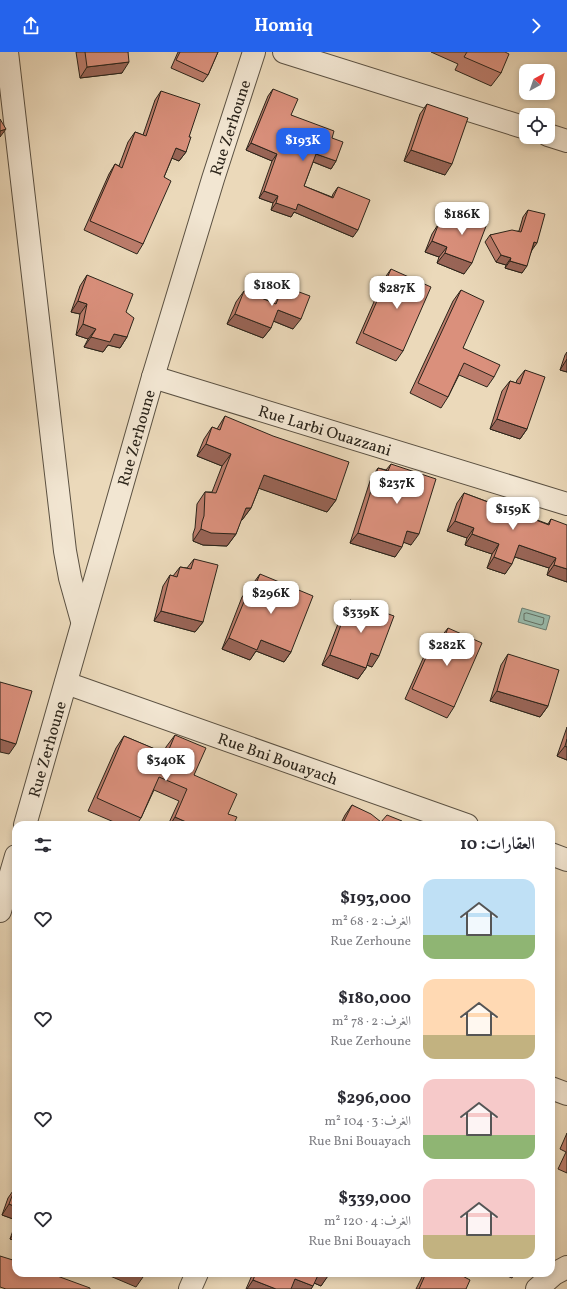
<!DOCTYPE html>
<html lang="ar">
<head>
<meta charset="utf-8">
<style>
	body { margin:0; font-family:Vollkorn,Amiri,serif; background:#f7f7f7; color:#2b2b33; direction:rtl; height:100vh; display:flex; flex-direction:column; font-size:15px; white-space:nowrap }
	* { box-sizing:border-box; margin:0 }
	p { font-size:13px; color:#7c7c81 }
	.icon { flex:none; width:22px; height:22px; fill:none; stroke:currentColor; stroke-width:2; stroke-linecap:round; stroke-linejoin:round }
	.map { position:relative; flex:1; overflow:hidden; direction:ltr }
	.drawer { position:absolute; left:12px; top:769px; width:543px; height:456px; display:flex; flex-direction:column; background:#fff; border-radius:12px; box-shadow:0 2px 6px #0003; direction:rtl }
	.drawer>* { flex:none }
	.needle { width:26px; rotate:40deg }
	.controls { position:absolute; left:519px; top:12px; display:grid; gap:8px }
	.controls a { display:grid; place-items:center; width:36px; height:36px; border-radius:8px; background:#fff; box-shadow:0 2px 6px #0003; font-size:20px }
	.price { position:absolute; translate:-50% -34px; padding:0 9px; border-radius:8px; background:#fff; color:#222; font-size:13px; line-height:26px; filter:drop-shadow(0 1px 2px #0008) }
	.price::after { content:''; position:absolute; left:50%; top:24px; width:12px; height:9px; margin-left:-6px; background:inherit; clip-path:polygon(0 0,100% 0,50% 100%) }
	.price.on { background:#2563eb; color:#fff }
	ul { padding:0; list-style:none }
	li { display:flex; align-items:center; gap:12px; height:100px; padding:0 20px }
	li span { display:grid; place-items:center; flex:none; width:112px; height:80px; border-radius:12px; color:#555 }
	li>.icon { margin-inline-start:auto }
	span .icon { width:48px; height:48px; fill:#fffc; stroke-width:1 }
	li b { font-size:17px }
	h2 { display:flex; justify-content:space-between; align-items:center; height:48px; padding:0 20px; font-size:17px }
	header { display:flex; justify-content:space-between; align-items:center; height:52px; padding:0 20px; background:#2563eb; color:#fff; font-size:18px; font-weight:700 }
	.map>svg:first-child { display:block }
</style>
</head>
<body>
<header><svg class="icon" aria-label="forward" viewBox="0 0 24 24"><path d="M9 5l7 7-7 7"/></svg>Homiq<svg class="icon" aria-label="share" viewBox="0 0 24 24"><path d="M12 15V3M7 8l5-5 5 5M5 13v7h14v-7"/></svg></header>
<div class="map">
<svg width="567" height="1237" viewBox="0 0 567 1237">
	<rect width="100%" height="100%" fill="#ebd9ba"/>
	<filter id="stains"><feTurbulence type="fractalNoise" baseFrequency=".005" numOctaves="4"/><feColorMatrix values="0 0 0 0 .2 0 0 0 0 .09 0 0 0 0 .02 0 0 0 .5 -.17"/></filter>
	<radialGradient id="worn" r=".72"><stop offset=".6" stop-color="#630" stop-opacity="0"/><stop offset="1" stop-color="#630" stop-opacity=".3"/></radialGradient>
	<polygon fill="#99baab" stroke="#6d7e71" points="522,556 550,564 546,578 518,570"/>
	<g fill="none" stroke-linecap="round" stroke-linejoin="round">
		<polygon stroke="#626f62" stroke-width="1" points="527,561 544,566 543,572 541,573 524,568 524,562"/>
		<g stroke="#5b5142" stroke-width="24">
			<g id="minor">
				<polyline points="7,0 65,499 70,526 82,569"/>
				<polyline points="284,0 526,76"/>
				<polyline points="548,83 567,89"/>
				<path id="s1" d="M153,325l414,127"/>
				<path id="s2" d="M66,631l401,142"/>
				<path id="s3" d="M25,773l128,-448 60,-198 41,-127"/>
				<polyline points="551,802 567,808"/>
				<polyline points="0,859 16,804"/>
				<polyline points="551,1036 567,1042"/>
				<polyline points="190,1237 197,1221"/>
				<polyline points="537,1237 554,1222 567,1215"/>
			</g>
		</g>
		<use href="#minor" stroke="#f2e6d2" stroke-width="22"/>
	</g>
	<g fill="#bb7c6b" stroke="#2b241a">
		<polygon points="76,0 128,0 122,21 80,26"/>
		<polygon points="178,0 218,0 208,23 203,30 171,16"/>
		<polygon points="431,0 505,0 501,21 491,34 455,18 458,12"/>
		<polygon points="273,37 291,63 332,86 336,109 331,117 313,110 304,134 332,145 333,142 338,135 353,185 294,160 291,165 271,158 273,151 259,146 272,109 246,98 268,44"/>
		<polygon points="161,39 189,85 186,100 179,109 172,106 164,125 143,192 137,202 84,178 109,122 115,112 119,114 128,90 135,80 143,83 155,48"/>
		<polygon points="427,52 445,123 404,109 420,62"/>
		<polygon points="457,157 464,222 437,211 439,205 425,200 432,182 439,171 447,174 450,168"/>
		<polygon points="528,158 532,198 522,221 505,216 506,213 496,210 485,190 490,183 519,179 523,165"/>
		<polygon points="391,217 403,299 396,309 356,291 384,227"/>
		<polygon points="87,223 126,260 127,285 120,296 108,293 103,300 84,295 88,287 76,283 80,262 71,260 80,234"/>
		<polygon points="283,234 293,277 273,269 271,276 263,286 227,272 236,250 244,239 273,251 276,244"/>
		<polygon points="461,238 463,296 494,325 487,335 459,323 448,345 441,356 410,341 453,249"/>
		<polygon points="567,300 567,320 560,318 565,303"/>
		<polygon points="525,318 527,377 520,387 490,377 502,339 510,329 516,331 517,328"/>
		<polygon points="225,364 336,448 327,460 259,436 251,456 242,468 241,468 236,482 227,494 203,493 193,489 193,482 195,476 197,452 205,440 212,440 222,414 197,404 204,387 212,375 217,377"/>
		<polygon points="391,412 411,493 404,490 395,505 350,491 371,426 378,416 386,418"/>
		<polygon points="464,441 548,472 551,467 567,530 547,523 549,516 515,505 505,522 487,516 492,502 465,493 467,486 447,479 457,451"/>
		<polygon points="194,507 203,570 195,580 154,569 163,534 170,523 173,524 180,515 187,516"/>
		<polygon points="260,522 291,600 284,610 256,599 250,608 222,597 242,545 250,535 251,535 252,533"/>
		<polygon points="350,548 372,615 367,613 366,616 358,627 322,613 343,559"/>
		<polygon points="448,576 454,655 447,666 405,647 429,593 436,583 441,585"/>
		<polygon points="508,602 548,654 540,665 490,649 501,613"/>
		<polygon points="567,675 567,708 557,704"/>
		<polygon points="175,683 194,723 228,762 233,773 168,773 179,749 154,738 141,766 136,773 121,773 88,759 116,696 124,684 164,701 166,695"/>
		<polygon points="352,753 381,770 400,773 340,773 345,763"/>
		<polygon points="16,1023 16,1033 13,1032"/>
		<polygon points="567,1081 567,1121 558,1117 566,1100 560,1097"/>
		<polygon points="15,1136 16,1136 16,1168 2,1163 8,1146"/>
		<polygon points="16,1170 16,1189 10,1187"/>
		<polygon points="253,1221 329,1221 321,1234 314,1231 311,1237 246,1237"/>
		<polygon points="424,1221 457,1221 466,1237 416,1237"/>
		<polygon points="500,1221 515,1221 512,1226"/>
	</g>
	<g fill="#996557" stroke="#2b241a">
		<polygon points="129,10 122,21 80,26 87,15"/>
		<polygon points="6,77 0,85 0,79"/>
		<polygon points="251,91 277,102 272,109 246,98"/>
		<polygon points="176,96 186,100 179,109 169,105"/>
		<polygon points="411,98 452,112 445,123 404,109"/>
		<polygon points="316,102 336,109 331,117 311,109"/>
		<polygon points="264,139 278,144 273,151 259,146"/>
		<polygon points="276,151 298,152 358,178 353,185 294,160 291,165 271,158"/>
		<polygon points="432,189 447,195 439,205 425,200"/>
		<polygon points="534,190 537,191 532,198"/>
		<polygon points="445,201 472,211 464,222 437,211"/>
		<polygon points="501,203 511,206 506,213 496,210"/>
		<polygon points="510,209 527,214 522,221 505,216"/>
		<polygon points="78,249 87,252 80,262 71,260"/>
		<polygon points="278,258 301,267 293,277 271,268"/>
		<polygon points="235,262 271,276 263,286 227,272"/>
		<polygon points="83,272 96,277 88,287 76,283"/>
		<polygon points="114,282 127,285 120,296 108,293 103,300 84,295 91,285"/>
		<polygon points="567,307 567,320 560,318"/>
		<polygon points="497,367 527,377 520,387 490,377"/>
		<polygon points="206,392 231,402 222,414 197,404"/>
		<polygon points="264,423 336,448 327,460 255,435"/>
		<polygon points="246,456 251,456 242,468 237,468"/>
		<polygon points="455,469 474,476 467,486 447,479"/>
		<polygon points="201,477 236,482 227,494 203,493 193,489"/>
		<polygon points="407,479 419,482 411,493 400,489"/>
		<polygon points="358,481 402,495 395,505 350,491"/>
		<polygon points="472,482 499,492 492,502 465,493"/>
		<polygon points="519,493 556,506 549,516 512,504"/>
		<polygon points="494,505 512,512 505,522 487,516"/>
		<polygon points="554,513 567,517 567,530 547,523"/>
		<polygon points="161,559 203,570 195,580 154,569"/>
		<polygon points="229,586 261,588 291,600 284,610 256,599 250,608 222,597"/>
		<polygon points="371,601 379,604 372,615 364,612"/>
		<polygon points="330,603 366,616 358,627 322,613"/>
		<polygon points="497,639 548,654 540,665 490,649"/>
		<polygon points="0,687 16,692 9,702 0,700"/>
		<polygon points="565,694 567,695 567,708 557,704"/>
		<polygon points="175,765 193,773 170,773"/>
		<polygon points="16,1027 16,1033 13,1032"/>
		<polygon points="9,1152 16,1155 16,1168 2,1163"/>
		<polygon points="16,1178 16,1189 10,1187"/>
		<polygon points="103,1221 134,1221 143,1225 136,1235"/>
		<polygon points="318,1221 322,1221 328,1224 321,1234 312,1230"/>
		<polygon points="295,1227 313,1234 311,1237 288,1237"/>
		<polygon points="253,1228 276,1237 247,1237"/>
	</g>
	<g fill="#da907c" stroke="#2b241a">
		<polygon points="85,0 128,0 129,10 87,15"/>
		<polygon points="180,0 218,0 208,23 176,8"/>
		<polygon points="467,0 505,0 509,2 501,21 464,5"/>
		<polygon points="273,37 298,47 291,63 334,79 332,86 343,90 336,109 316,102 304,134 333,146 338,135 370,148 358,178 298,152 296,158 276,151 278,144 264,139 277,102 251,91"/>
		<polygon points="161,39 200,52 189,85 191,85 186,100 176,96 164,125 171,129 143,192 90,169 115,112 122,116 135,80 146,84"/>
		<polygon points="427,52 468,66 452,112 411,98"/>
		<polygon points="0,67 6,77 0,79"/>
		<polygon points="457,157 488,169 472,211 445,201 447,195 432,189 439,171 450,175"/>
		<polygon points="528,158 545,162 537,191 534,190 527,214 510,209 511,206 501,203 490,183 512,178 521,180"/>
		<polygon points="391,217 431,235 403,299 363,281"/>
		<polygon points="87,223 133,242 126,260 134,266 127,285 114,282 110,290 91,285 96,277 83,272 87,252 78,249"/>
		<polygon points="283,234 310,244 301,267 278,258 271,276 235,262 244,239 276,252"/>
		<polygon points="461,238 484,249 463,296 500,313 494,325 464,311 448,345 418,331"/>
		<polygon points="525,318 545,325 527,377 497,367 510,329 520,332"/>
		<polygon points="225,364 273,384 349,410 336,448 264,423 251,456 246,456 236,482 211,481 201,477 202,470 204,464 205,440 216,441 231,402 206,392 212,375 220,378"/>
		<polygon points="391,412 436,427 419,482 407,479 402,495 358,481 378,416 388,419"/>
		<polygon points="464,441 549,473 551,467 567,473 567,517 554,513 556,506 519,493 512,512 494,505 499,492 472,482 474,476 455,469"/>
		<polygon points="194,507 218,513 203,570 161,559 170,523 177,525 180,515 191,517"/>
		<polygon points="260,522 313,544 291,600 261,588 257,598 229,586 250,535 254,536"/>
		<polygon points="350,548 394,564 379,604 371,601 366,616 330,603"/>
		<polygon points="448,576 482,591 454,655 412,637 436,583 444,586"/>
		<polygon points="508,602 559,618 548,654 497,639"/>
		<polygon points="0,630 32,639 16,692 0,687"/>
		<polygon points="175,683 206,696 194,723 237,742 228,762 237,765 233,773 193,773 175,765 187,737 159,725 141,766 97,746 124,684 167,702"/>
		<polygon points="567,687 567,695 565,694"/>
		<polygon points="352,753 371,762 381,770 387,763 402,769 400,773 342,773"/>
		<polygon points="15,1136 16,1136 16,1155 9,1152"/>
		<polygon points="0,1204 16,1209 16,1221 49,1221 90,1236 90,1237 6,1237 0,1235"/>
		<polygon points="134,1221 145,1221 143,1225"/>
		<polygon points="256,1221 319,1221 313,1234 295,1227 291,1237 276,1237 253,1228"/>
		<polygon points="322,1221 329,1221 328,1224"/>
		<polygon points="426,1221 457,1221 470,1228 466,1237 419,1237"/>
	</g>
	<g text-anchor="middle" stroke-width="3" stroke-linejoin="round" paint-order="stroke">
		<g font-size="16" fill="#2b241a" stroke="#f2e6d2">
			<text dy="6" stroke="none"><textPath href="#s3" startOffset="727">Rue Zerhoune</textPath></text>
			<text dy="6" stroke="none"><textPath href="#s1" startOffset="180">Rue Larbi Ouazzani</textPath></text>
			<text dy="6" stroke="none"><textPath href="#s3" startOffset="403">Rue Zerhoune</textPath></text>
			<text dy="6" stroke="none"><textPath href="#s3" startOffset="79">Rue Zerhoune</textPath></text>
			<text dy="6" stroke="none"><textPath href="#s2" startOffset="225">Rue Bni Bouayach</textPath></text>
		</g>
	</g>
	<rect width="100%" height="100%" filter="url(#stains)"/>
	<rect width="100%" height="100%" fill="url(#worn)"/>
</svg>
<div class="controls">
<a><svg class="needle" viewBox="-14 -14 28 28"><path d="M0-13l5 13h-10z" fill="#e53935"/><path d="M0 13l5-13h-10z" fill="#7c7c81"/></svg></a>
<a><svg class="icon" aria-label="locate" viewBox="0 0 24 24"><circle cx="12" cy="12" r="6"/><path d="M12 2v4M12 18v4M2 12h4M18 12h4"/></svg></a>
</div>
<b class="price on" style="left:303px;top:110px">$193K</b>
<b class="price" style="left:462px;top:184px">$186K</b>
<b class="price" style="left:272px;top:255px">$180K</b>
<b class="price" style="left:397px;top:258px">$287K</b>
<b class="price" style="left:397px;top:453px">$237K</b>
<b class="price" style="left:513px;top:479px">$159K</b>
<b class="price" style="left:271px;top:563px">$296K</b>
<b class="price" style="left:361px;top:582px">$339K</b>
<b class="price" style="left:447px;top:615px">$282K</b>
<b class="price" style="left:166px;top:730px">$340K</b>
<section class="drawer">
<h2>العقارات: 10<svg class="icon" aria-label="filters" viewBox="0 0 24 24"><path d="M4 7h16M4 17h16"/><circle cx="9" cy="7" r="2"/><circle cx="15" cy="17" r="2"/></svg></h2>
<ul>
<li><span style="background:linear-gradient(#bfe0f5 70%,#8fb573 0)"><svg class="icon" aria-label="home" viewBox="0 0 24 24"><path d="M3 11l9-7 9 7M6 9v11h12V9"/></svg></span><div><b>$193,000</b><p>الغرف: 2 · 68 m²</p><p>Rue Zerhoune</p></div><svg class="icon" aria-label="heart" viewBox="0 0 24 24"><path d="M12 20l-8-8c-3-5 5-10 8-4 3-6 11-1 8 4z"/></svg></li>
<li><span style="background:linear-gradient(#ffd9b3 70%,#c2b280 0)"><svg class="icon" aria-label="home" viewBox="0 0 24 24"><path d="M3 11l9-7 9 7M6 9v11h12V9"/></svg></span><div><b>$180,000</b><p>الغرف: 2 · 78 m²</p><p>Rue Zerhoune</p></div><svg class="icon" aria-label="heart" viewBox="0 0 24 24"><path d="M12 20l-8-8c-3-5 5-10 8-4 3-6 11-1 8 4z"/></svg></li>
<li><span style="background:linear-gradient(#f6c9c9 70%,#8fb573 0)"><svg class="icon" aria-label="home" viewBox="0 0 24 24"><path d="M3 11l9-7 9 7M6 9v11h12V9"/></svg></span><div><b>$296,000</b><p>الغرف: 3 · 104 m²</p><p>Rue Bni Bouayach</p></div><svg class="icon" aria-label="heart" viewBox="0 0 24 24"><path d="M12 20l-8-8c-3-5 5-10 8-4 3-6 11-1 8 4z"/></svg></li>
<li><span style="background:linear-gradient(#f6c9c9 70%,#c2b280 0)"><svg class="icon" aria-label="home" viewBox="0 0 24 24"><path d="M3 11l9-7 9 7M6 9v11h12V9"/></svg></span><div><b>$339,000</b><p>الغرف: 4 · 120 m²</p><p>Rue Bni Bouayach</p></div><svg class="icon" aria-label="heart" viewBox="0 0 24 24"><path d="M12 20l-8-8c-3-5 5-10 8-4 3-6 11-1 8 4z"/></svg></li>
</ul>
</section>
</div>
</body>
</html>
